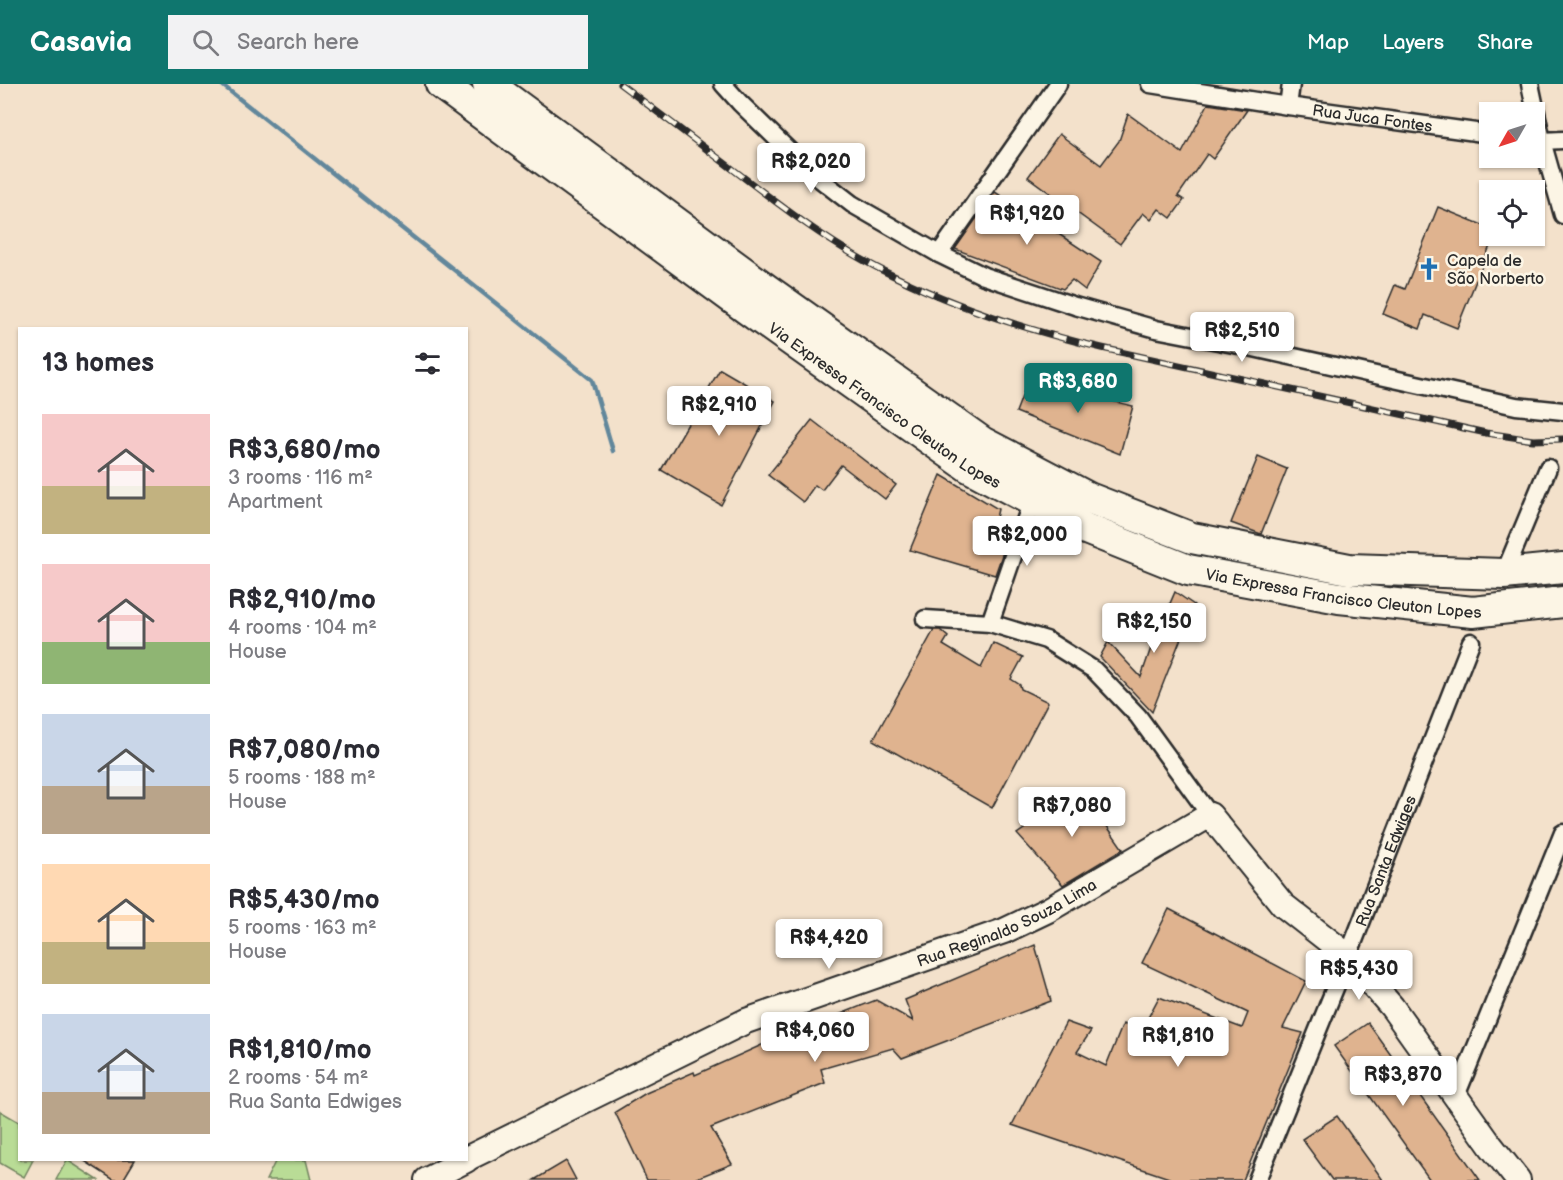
<!DOCTYPE html>
<html lang="en">
<head>
<meta charset="utf-8">
<style>
	body { margin:0; font-family:"Balsamiq Sans",sans-serif; background:#f2f2f3; color:#2b2b33; height:100vh; display:flex; flex-direction:column; font-size:22px; white-space:nowrap }
	* { box-sizing:border-box; margin:0 }
	p { font-size:20px; color:#7c7c81 }
	.icon { flex:none; width:33px; height:33px; fill:none; stroke:currentColor; stroke-width:2; stroke-linecap:round; stroke-linejoin:round }
	.map { position:relative; flex:1; overflow:hidden }
	.drawer { position:absolute; left:18px; top:243px; width:450px; height:834px; display:flex; flex-direction:column; background:#fff; border-radius:0px; box-shadow:0 2px 4px #0004 }
	.drawer>* { flex:none }
	.needle { width:39px; rotate:231deg }
	.fabs { position:absolute; left:1479px; top:18px; display:grid; gap:12px }
	.fabs a { display:grid; place-items:center; width:66px; height:66px; border-radius:0px; background:#fff; box-shadow:0 2px 4px #0004; font-size:30px }
	.price { position:absolute; translate:-50% -51px; padding:0 14px; border-radius:6px; background:#fff; color:#222; font-size:20px; line-height:39px; filter:drop-shadow(0 2px 3px #0008) }
	.price::after { content:''; position:absolute; left:50%; top:36px; width:18px; height:14px; margin-left:-9px; background:inherit; clip-path:polygon(0 0,100% 0,50% 100%) }
	.price.on { background:#0f766e; color:#fff }
	ul { padding:0; list-style:none }
	li { display:flex; align-items:center; gap:18px; height:150px; padding:0 24px }
	li span { display:grid; place-items:center; flex:none; width:168px; height:120px; border-radius:0px; color:#555 }
	li>.icon { margin-inline-start:auto }
	span .icon { width:72px; height:72px; fill:#fffc; stroke-width:1 }
	li b { font-size:26px }
	h2 { display:flex; justify-content:space-between; align-items:center; height:72px; padding:0 24px; font-size:26px }
	header { display:flex; align-items:center; gap:36px; box-sizing:border-box; height:84px; padding:0 30px; background:#0f766e; color:#fff }
	header strong { font-size:28px }
	nav { display:flex; gap:33px; margin-inline-start:auto; font-size:21px }
	.search { width:420px; height:54px; background:#f2f2f3; display:flex; align-items:center; gap:15px; box-sizing:border-box; padding:0 21px; border-radius:0px; color:#7c7c81; font-size:22px }
	.map>svg:first-child { display:block }
</style>
</head>
<body>
<header>
<strong>Casavia</strong>
<div class="search"><svg class="icon" aria-label="search" viewBox="0 0 24 24"><circle cx="10" cy="10" r="6"/><path d="M15 15l6 6"/></svg>Search here</div>
<nav><a>Map</a><a>Layers</a><a>Share</a></nav>
</header>
<div class="map">
<svg width="1563" height="1096" viewBox="0 0 1563 1096">
	<rect width="100%" height="100%" fill="#f3e1cb"/>
	<filter id="ink" filterUnits="userSpaceOnUse"><feTurbulence type="fractalNoise" baseFrequency=".0167" numOctaves="2"/><feDisplacementMap in="SourceGraphic" scale="12" xChannelSelector="R" yChannelSelector="G"/><feConvolveMatrix kernelMatrix="1 2 1 2 8 2 1 2 1" color-interpolation-filters="sRGB"/></filter>
	<g filter="url(#ink)">
		<g fill="#b9dc96" stroke="#728460" stroke-width="1.5">
			<polygon points="0,1027 19,1038 20,1076 33,1076 24,1093 0,1079"/>
			<polygon points="67,1076 98,1096 56,1096"/>
			<polygon points="276,1076 306,1076 311,1096 266,1096"/>
		</g>
		<g fill="none" stroke-linecap="round" stroke-linejoin="round">
			<polyline stroke="#62879b" stroke-width="4.5" points="221,0 592,296 613,367"/>
		</g>
		<g fill="#dfb38f" stroke="#2b2b2b" stroke-width="1.5">
			<polygon points="1208,20 1247,26 1213,75 1207,70 1178,112 1184,116 1171,134 1159,125 1151,136 1143,129 1120,160 1028,93 1059,50 1101,81 1119,57 1128,30 1182,69"/>
			<polygon points="995,108 1101,178 1085,206 1072,196 1063,205 955,165"/>
			<polygon points="1438,123 1490,144 1490,152 1494,152 1457,244 1425,231 1420,245 1383,230 1395,201 1405,205"/>
			<polygon points="720,285 775,317 721,421 661,386"/>
			<polygon points="1028,297 1133,322 1120,370 1016,328"/>
			<polygon points="812,336 896,401 885,415 841,381 822,406 815,401 803,418 768,391"/>
			<polygon points="1258,373 1287,385 1261,450 1231,439"/>
			<polygon points="941,391 998,425 996,434 1012,442 995,491 910,466"/>
			<polygon points="1175,508 1194,521 1152,628 1100,573 1108,558 1141,593 1152,561"/>
			<polygon points="934,546 940,546 948,553 943,561 981,584 993,559 1023,573 1011,595 1020,601 1021,605 1048,618 992,724 873,656"/>
			<polygon points="1080,706 1088,718 1097,712 1109,731 1102,735 1123,765 1063,801 1017,750"/>
			<polygon points="1169,825 1306,897 1283,944 1303,949 1243,1096 1175,1096 1012,1041 1066,938 1091,947 1077,968 1106,982 1123,940 1141,947 1159,913 1242,944 1248,929 1142,879"/>
			<polygon points="1035,861 1051,917 902,974 893,964 821,985 825,999 711,1044 732,1080 692,1096 647,1096 615,1028 646,1009 694,988 695,991 802,943 803,945 876,916 913,937 905,916"/>
			<polygon points="1368,939 1480,1096 1430,1096 1334,962"/>
			<polygon points="1337,1032 1383,1096 1332,1096 1302,1055"/>
			<polygon points="83,1076 135,1076 123,1096 114,1096"/>
			<polygon points="566,1077 576,1096 534,1096"/>
		</g>
		<g fill="none" stroke-linecap="round" stroke-linejoin="round">
			<g stroke="#2b2b2b" stroke-width="21">
				<g id="street">
					<polyline points="723,0 740,19 812,89 852,120 939,170 984,192 1075,222 1156,245 1249,263 1516,322 1563,327"/>
					<path id="s1" d="M1150,0l138,22 202,28"/>
					<polyline points="1530,0 1542,57 1563,131"/>
					<polyline points="1288,22 1291,0"/>
					<polyline points="1534,56 1542,57 1563,56"/>
					<polyline points="939,170 1058,0"/>
					<polyline points="1504,490 1548,384"/>
					<polyline points="925,535 990,539 1046,556 1094,586 1138,632 1210,731"/>
					<polyline points="990,539 1032,417"/>
					<polyline points="1456,1012 1563,749"/>
					<path id="s2" d="M1257,1096l91,-224 123,-314"/>
				</g>
			</g>
			<g stroke="#2b2b2b" stroke-width="28">
				<g id="secondary">
					<path id="s3" d="M466,1075l280,-138 258,-90 44,-21 162,-95 73,90 65,51 44,51 99,139 27,34"/>
					<polyline points="427,1096 466,1076"/>
				</g>
			</g>
			<g stroke="#2b2b2b" stroke-width="34">
				<g id="highway">
					<path id="s4" d="M441,0l306,225 222,158 117,62 102,41 151,28 134,14 90,-10"/>
					<polyline points="488,0 766,205 982,358 1089,414 1192,454 1349,485 1504,490 1563,484"/>
				</g>
			</g>
			<use href="#street" stroke="#fcf5e5" stroke-width="16"/>
			<use href="#secondary" stroke="#fcf5e5" stroke-width="24"/>
			<use href="#highway" stroke="#fcf5e5" stroke-width="30"/>
			<g stroke="#2b2b2b" stroke-width="7">
				<path id="rail" d="M620,0c43,32 85,64 127,96 47,36 95,72 149,97 65,32 135,54 206,71l384,85 47,7 30,-1"/>
			</g>
			<use href="#rail" stroke="#fcf5e5" stroke-width="4.5" stroke-dasharray="14" stroke-linecap="butt"/>
		</g>
	</g>
	<defs>
		<g id="church-bare" transform="scale(1.8)"><path d="M-1.2-6h2.4v3.5h3.3v2.4h-3.3V6h-2.4V-.1h-3.3v-2.4h3.3Z" fill="#1f6fb2" stroke="#fcf5e5" stroke-width="2.5" paint-order="stroke"/></g>
	</defs>
	<g fill-rule="evenodd">
		<use href="#church-bare" x="1429" y="185"/>
	</g>
	<g text-anchor="middle" stroke-width="5" stroke-linejoin="round" paint-order="stroke">
		<g font-size="16" fill="#2b2b2b" stroke="#fcf5e5">
			<text dy="6" stroke="none"><textPath href="#s1" startOffset="225">Rua Juca Fontes</textPath></text>
			<text dy="6" stroke="none"><textPath href="#s4" startOffset="548">Via Expressa Francisco Cleuton Lopes</textPath></text>
			<text dy="6" stroke="none"><textPath href="#s4" startOffset="1052">Via Expressa Francisco Cleuton Lopes</textPath></text>
			<text dy="6" stroke="none"><textPath href="#s2" startOffset="344">Rua Santa Edwiges</textPath></text>
			<text dy="6" stroke="none"><textPath href="#s3" startOffset="591">Rua Reginaldo Souza Lima</textPath></text>
		</g>
		<g font-size="16" fill="#2b2b2b" stroke="#fcf5e5" text-anchor="start">
			<text x="1447" y="182">Capela de<tspan x="1447" dy="18">São Norberto</tspan></text>
		</g>
	</g>
</svg>
<div class="fabs">
<a><svg class="needle" viewBox="-14 -14 28 28"><path d="M0-13l5 13h-10z" fill="#e53935"/><path d="M0 13l5-13h-10z" fill="#7c7c81"/></svg></a>
<a><svg class="icon" aria-label="locate" viewBox="0 0 24 24"><circle cx="12" cy="12" r="6"/><path d="M12 2v4M12 18v4M2 12h4M18 12h4"/></svg></a>
</div>
<b class="price" style="left:811px;top:110px">R$2,020</b>
<b class="price" style="left:1027px;top:162px">R$1,920</b>
<b class="price" style="left:1242px;top:279px">R$2,510</b>
<b class="price on" style="left:1078px;top:330px">R$3,680</b>
<b class="price" style="left:719px;top:353px">R$2,910</b>
<b class="price" style="left:1027px;top:483px">R$2,000</b>
<b class="price" style="left:1154px;top:570px">R$2,150</b>
<b class="price" style="left:1072px;top:754px">R$7,080</b>
<b class="price" style="left:829px;top:886px">R$4,420</b>
<b class="price" style="left:1359px;top:917px">R$5,430</b>
<b class="price" style="left:815px;top:979px">R$4,060</b>
<b class="price" style="left:1178px;top:984px">R$1,810</b>
<b class="price" style="left:1403px;top:1023px">R$3,870</b>
<section class="drawer">
<h2>13 homes<svg class="icon" aria-label="filters" viewBox="0 0 24 24"><path d="M4 7h16M4 17h16"/><circle cx="9" cy="7" r="2"/><circle cx="15" cy="17" r="2"/></svg></h2>
<ul>
<li><span style="background:linear-gradient(#f6c9c9 60%,#c2b280 0)"><svg class="icon" aria-label="home" viewBox="0 0 24 24"><path d="M3 11l9-7 9 7M6 9v11h12V9"/></svg></span><div><b>R$3,680/mo</b><p>3 rooms · 116 m²</p><p>Apartment</p></div></li>
<li><span style="background:linear-gradient(#f6c9c9 65%,#8fb573 0)"><svg class="icon" aria-label="home" viewBox="0 0 24 24"><path d="M3 11l9-7 9 7M6 9v11h12V9"/></svg></span><div><b>R$2,910/mo</b><p>4 rooms · 104 m²</p><p>House</p></div></li>
<li><span style="background:linear-gradient(#c9d6e8 60%,#b9a48a 0)"><svg class="icon" aria-label="home" viewBox="0 0 24 24"><path d="M3 11l9-7 9 7M6 9v11h12V9"/></svg></span><div><b>R$7,080/mo</b><p>5 rooms · 188 m²</p><p>House</p></div></li>
<li><span style="background:linear-gradient(#ffd9b3 65%,#c2b280 0)"><svg class="icon" aria-label="home" viewBox="0 0 24 24"><path d="M3 11l9-7 9 7M6 9v11h12V9"/></svg></span><div><b>R$5,430/mo</b><p>5 rooms · 163 m²</p><p>House</p></div></li>
<li><span style="background:linear-gradient(#c9d6e8 65%,#b9a48a 0)"><svg class="icon" aria-label="home" viewBox="0 0 24 24"><path d="M3 11l9-7 9 7M6 9v11h12V9"/></svg></span><div><b>R$1,810/mo</b><p>2 rooms · 54 m²</p><p>Rua Santa Edwiges</p></div></li>
</ul>
</section>
</div>
</body>
</html>
